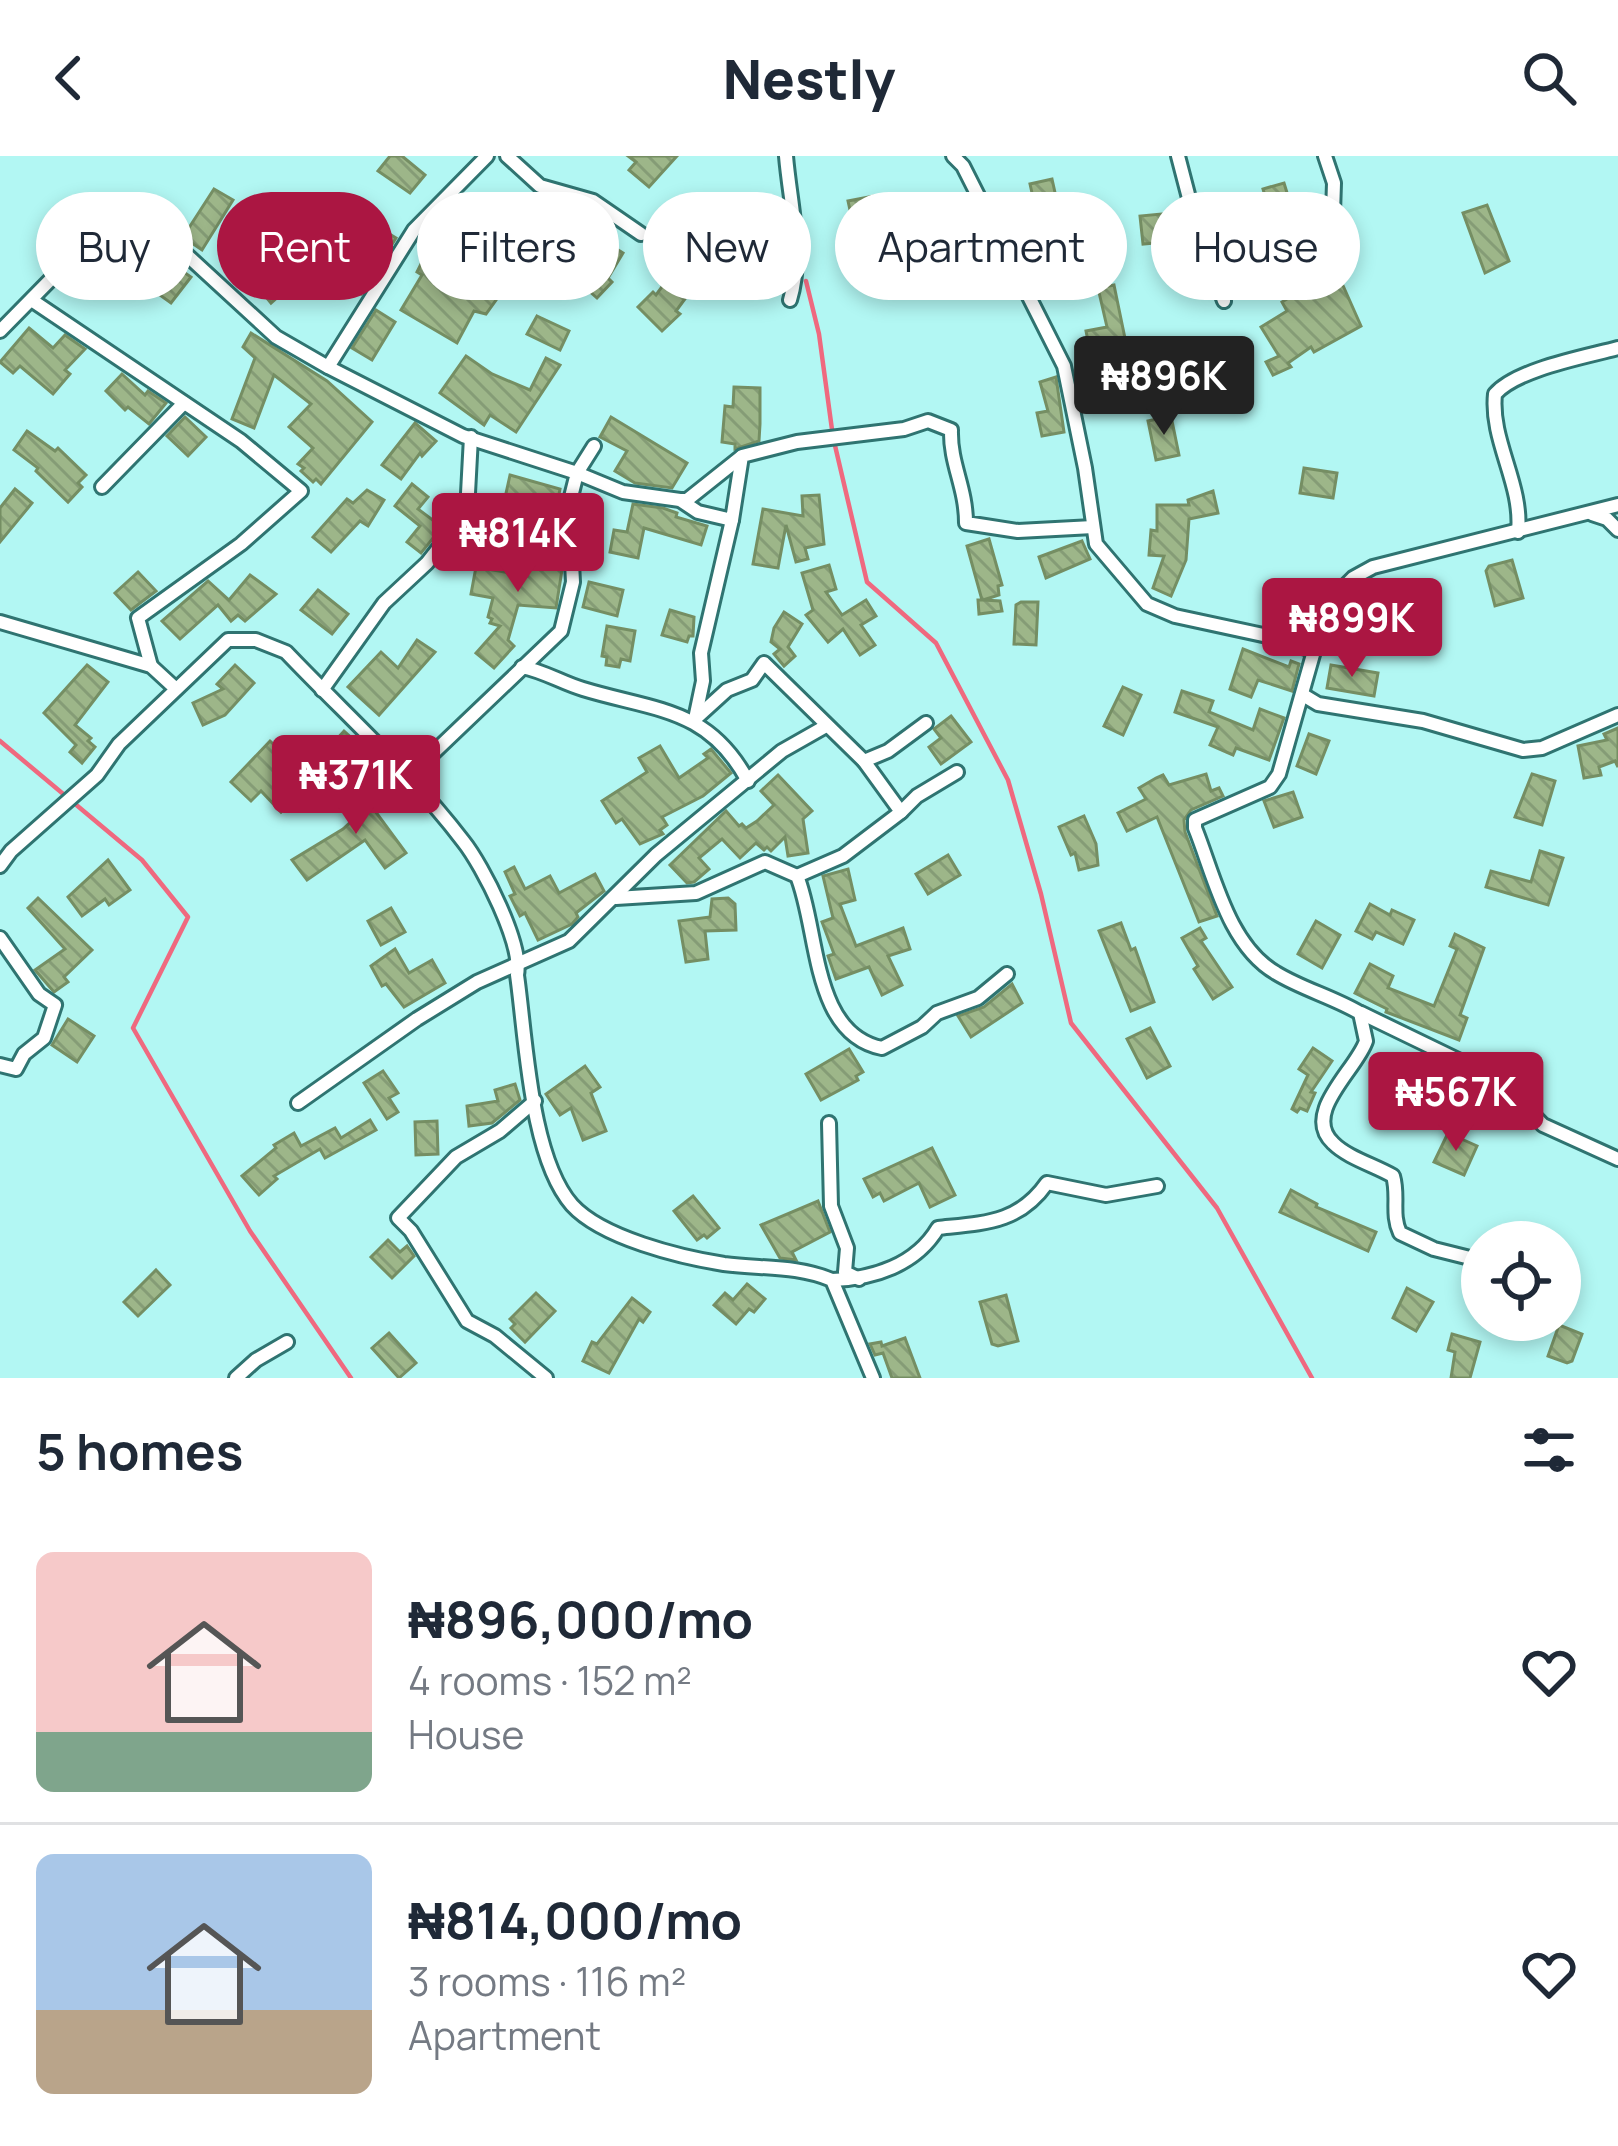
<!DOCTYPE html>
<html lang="en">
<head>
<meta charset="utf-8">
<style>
	body { margin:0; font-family:Manrope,sans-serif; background:#f6f6f7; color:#1f2937; height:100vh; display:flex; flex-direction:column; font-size:45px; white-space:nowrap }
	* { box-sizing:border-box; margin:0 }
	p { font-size:39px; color:#747a83 }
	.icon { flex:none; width:66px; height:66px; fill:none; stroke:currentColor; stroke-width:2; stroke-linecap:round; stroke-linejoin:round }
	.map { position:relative; height:1222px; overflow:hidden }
	.panel { display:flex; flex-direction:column; background:#fff; flex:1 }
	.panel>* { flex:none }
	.top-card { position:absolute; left:36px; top:36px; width:1548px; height:108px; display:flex; gap:24px }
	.tools { position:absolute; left:1461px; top:1065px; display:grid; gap:24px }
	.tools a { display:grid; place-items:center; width:120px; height:120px; border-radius:50%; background:#fff; box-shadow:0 6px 18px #0003; font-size:60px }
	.price { position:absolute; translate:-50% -102px; padding:0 27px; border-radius:12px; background:#ab1642; color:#fff; font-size:39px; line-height:78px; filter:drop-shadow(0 3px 6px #0008) }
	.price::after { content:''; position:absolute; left:50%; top:72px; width:36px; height:27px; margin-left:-18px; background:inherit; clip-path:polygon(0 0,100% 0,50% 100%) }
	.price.selected { background:#222; color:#fff }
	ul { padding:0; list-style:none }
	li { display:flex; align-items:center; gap:36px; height:300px; padding:0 36px }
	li+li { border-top:3px solid #e0e1e3 }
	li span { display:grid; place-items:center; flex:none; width:336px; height:240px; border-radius:18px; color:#555 }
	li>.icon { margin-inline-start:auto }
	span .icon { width:144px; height:144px; fill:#fffc; stroke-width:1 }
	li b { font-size:51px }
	h2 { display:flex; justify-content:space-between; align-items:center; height:144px; padding:0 36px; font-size:51px }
	.tag { padding:0 42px; border-radius:54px; background:#fff; box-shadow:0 6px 18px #0003; font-size:42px; line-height:108px }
	.tag.selected { background:#ab1642; color:#fff }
	header { display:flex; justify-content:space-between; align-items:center; height:156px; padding:0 36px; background:#fff; font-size:54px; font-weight:800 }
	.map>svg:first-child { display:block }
</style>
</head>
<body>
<header><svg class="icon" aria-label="back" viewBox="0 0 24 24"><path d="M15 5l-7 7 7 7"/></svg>Nestly<svg class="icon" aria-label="search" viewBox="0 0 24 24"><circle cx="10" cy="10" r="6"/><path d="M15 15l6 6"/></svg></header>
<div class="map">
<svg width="1618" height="1222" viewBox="0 0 1618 1222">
	<defs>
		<pattern id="building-back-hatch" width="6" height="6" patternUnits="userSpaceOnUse" patternTransform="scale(3)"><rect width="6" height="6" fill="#9db689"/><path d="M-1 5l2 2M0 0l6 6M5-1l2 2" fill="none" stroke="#859c76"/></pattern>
	</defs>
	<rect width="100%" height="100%" fill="#b2f7f3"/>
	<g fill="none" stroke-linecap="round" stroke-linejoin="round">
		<g stroke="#ef697f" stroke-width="4.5">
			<polyline points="806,125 819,178 833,281 867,426 936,487 1008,624 1041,738 1071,867 1217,1052 1312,1222"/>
			<polyline points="0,585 142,704 188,761 133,872 250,1075 351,1222"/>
		</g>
	</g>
	<g fill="url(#building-back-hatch)" stroke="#758e63" stroke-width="3">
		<polygon points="390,0 402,0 425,19 410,37 378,15"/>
		<polygon points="628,0 677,0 649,31 629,14 636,6"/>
		<polygon points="1052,23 1060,59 1038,64 1030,28"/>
		<polygon points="1284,27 1292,53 1323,49 1322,82 1272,99 1273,102 1239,109 1235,90 1239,89 1238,81 1275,74 1263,33"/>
		<polygon points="214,33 233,44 202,94 183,81"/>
		<polygon points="874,40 880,66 854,72 848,45"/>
		<polygon points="508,41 545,73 540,80 509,57 485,81 458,52 466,42 485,64"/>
		<polygon points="951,44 964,80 970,78 972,83 984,78 1006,120 959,140 946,111 929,116 921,93 941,87 929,52"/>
		<polygon points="1487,49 1509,105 1485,117 1463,57"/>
		<polygon points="1182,56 1187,84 1143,88 1140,60"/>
		<polygon points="370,66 396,82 361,138 351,132 370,100 354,90"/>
		<polygon points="604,85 623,97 608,122 612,126 597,142 580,127 603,103 596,99"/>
		<polygon points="428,94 475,126 484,125 501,137 486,158 474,155 457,187 401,154 422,119 417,116"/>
		<polygon points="265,99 289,131 271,147 244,114"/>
		<polygon points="169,106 191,121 171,147 150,132"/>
		<polygon points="680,106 701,121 676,155 680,158 662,175 638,151 653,136 656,139"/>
		<polygon points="1341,125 1361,170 1314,196 1311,191 1288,207 1291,211 1273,219 1266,206 1279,200 1261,171 1287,155 1282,146 1305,132 1310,139"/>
		<polygon points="1114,129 1127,192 1123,192 1124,232 1096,232 1096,199 1091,200 1086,175 1107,171 1098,132"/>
		<polygon points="376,154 395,166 372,204 352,192"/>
		<polygon points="537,160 569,175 560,194 527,178"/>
		<polygon points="29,172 53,192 65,179 85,193 65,214 70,218 53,238 20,210 13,217 0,206"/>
		<polygon points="251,177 327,225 372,266 321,328 316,323 313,326 301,315 304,312 298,308 313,292 289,271 311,248 274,219 254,272 232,263 255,202 243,191"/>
		<polygon points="466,200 492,218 530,234 546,202 560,209 516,276 490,259 484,269 440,237"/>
		<polygon points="122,218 145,239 148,235 166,247 149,268 128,251 125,254 106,235"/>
		<polygon points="1056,221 1064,276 1042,280 1037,257 1048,255 1040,226"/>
		<polygon points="734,231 760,232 760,268 759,285 735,293 735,288 722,286 725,250 733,251"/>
		<polygon points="1171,260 1179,299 1156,304 1148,265"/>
		<polygon points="185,261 206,281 188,300 167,280"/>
		<polygon points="611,261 687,307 672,332 635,327 615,315 627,295 600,281"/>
		<polygon points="415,267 436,285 422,300 420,297 401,323 382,309"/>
		<polygon points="27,275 55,295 58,292 86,319 78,327 82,331 68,346 36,315 38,312 14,294"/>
		<polygon points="1304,312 1337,317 1333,342 1300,337"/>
		<polygon points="510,319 560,333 555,358 534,354 519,383 476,362 485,342 503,351"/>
		<polygon points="412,328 428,341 418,353 442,371 421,397 407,386 420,370 395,350"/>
		<polygon points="15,333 32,347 0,386 0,352"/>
		<polygon points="367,334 384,344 368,370 360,365 331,396 313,381 347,343 353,347"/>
		<polygon points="1213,335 1218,357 1189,363 1186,404 1171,440 1153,432 1164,400 1149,399 1151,374 1157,375 1157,349 1189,349 1188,344"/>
		<polygon points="819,339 824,388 805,392 808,403 796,406 786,369 778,412 753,408 763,353 803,360 802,340"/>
		<polygon points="633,348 663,352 677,357 676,361 707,370 701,389 644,372 638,402 610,396 614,374 627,376"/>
		<polygon points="989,383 1002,429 998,430 999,439 983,444 1000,445 1002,455 979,458 978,444 982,444 967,390"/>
		<polygon points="1082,385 1090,403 1046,422 1039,401"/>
		<polygon points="532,387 561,390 562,414 556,452 518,449 508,484 514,490 494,512 476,497 500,470 490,467 492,463 488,461 493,442 471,438 476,411 527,420"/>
		<polygon points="1512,404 1523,442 1495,450 1486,415 1489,410"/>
		<polygon points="829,409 836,433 826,436 842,459 866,444 876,460 861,469 875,489 860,499 843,473 828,486 806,459 813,454 802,417"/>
		<polygon points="138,416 156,435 131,454 115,437"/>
		<polygon points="250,419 276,438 245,465 238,459 231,465 218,449 180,483 162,465 208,425 229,444"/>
		<polygon points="589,426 623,434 617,460 583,451"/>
		<polygon points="318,434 348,458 332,478 301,454"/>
		<polygon points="1021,446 1038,446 1036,489 1014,488 1016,449"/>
		<polygon points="670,454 694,461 693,480 689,480 687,486 662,479"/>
		<polygon points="784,456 802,468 788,491 795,500 784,510 774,498 780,493 771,486 774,472"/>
		<polygon points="607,470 635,475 630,505 621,503 619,511 606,509 607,501 602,500"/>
		<polygon points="417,484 435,496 379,559 348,531 381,496 398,512"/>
		<polygon points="1243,493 1289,511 1291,505 1299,508 1292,535 1258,524 1251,541 1230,533"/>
		<polygon points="87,509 108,526 75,569 91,582 88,585 95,591 82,607 70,596 76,589 44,557"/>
		<polygon points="235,509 254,527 225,559 203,569 193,547 223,533 217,528"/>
		<polygon points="1331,509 1378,517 1374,540 1327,532"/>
		<polygon points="1123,531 1141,539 1123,579 1104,570"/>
		<polygon points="1182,535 1213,545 1209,556 1253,574 1260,553 1284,562 1269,604 1236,592 1233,599 1210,589 1218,571 1175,556"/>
		<polygon points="951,560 971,586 941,608 929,591 941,582 934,573"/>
		<polygon points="1618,572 1618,611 1615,605 1599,611 1601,619 1584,622 1578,590 1607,584 1604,578"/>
		<polygon points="344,575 365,594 349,610 344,606 330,622 309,606 322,591 326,595"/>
		<polygon points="1309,578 1329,585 1316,618 1297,610"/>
		<polygon points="270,585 291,605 281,616 302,634 281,656 261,635 251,645 231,626"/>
		<polygon points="660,590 679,622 708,602 704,598 711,593 731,617 703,640 662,661 667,669 660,674 663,678 640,688 622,663 616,667 602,645 647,616 639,602"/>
		<polygon points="1206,618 1211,635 1219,632 1223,640 1191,654 1184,664 1185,676 1217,760 1199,766 1157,661 1127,675 1118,657 1146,643 1139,632 1156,622 1163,619 1169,629"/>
		<polygon points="1532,618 1555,625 1542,669 1515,661"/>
		<polygon points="778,619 812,655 803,663 808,697 788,700 785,681 771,695 767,691 764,694 756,687 740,702 722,683 699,702 709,713 694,726 687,727 670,709 726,655 739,670 742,668 746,672 757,665 774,649 761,635"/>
		<polygon points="386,623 396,645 375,655 406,697 385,712 365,684 307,724 292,704 343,673 374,644 368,631"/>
		<polygon points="1293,636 1302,661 1274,671 1264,645"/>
		<polygon points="1084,660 1096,688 1098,709 1079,714 1075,697 1071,699 1059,671"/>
		<polygon points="1540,695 1563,702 1548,749 1486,731 1491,715 1531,726"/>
		<polygon points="948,699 960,719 928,738 916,718"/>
		<polygon points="108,704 130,734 109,749 105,743 82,760 68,741"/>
		<polygon points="514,711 525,733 550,720 559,737 595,718 604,735 576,757 578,761 572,768 538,784 525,757 520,760 510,740 515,738 505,716"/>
		<polygon points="848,713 855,744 840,748 856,790 903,772 910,793 888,800 902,829 882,839 869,811 836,823 828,800 834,798 822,766 833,762 823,720"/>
		<polygon points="38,742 92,794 64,821 68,826 54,836 35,814 65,793 28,752"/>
		<polygon points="728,742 735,748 736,774 705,775 708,803 686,806 679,765 710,761 712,743"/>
		<polygon points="1370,748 1390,759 1392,754 1414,764 1403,788 1376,776 1372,783 1356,775"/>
		<polygon points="391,752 405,776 381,789 368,765"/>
		<polygon points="1316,765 1340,779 1322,812 1298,798"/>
		<polygon points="1121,767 1131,794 1135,792 1154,846 1131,855 1099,775"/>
		<polygon points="1200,772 1206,782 1201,785 1232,831 1213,843 1194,813 1198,810 1182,782"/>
		<polygon points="1455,778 1484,792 1460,859 1467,862 1459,884 1386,856 1387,853 1355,837 1370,808 1393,820 1388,832 1434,850 1457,793 1450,790"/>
		<polygon points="395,793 409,817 432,804 445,827 404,851 386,828 382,830 371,810"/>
		<polygon points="1012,828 1022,847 971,881 958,860 984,851"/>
		<polygon points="68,863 94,880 77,906 52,889"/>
		<polygon points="1150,872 1170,910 1147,922 1127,883"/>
		<polygon points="1313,892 1332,905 1311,936 1315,937 1307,955 1300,952 1297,956 1292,953 1308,919 1299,913"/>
		<polygon points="849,893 863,916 856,920 858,924 821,944 806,918"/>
		<polygon points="585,910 600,931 591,937 606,975 583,984 571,952 560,959 546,938"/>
		<polygon points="383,915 398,937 389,942 398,956 387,963 364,927"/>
		<polygon points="515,928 520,944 492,967 469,970 467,950 498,945 495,934"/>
		<polygon points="370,964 376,974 325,1002 320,993 274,1020 277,1023 259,1039 242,1020 276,992 274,989 294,977 301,990 335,972 341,982"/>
		<polygon points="437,965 438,998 416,999 415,966"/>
		<polygon points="1448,977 1477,990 1464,1019 1434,1006"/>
		<polygon points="932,992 955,1039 930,1051 919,1027 884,1045 880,1037 873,1041 864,1023"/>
		<polygon points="1291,1034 1317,1048 1316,1051 1376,1076 1368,1095 1280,1056"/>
		<polygon points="693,1040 719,1072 707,1082 704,1079 697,1084 674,1055"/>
		<polygon points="818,1045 830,1076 792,1096 796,1104 780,1102 761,1069"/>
		<polygon points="388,1084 400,1096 407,1090 414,1100 392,1122 371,1101"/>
		<polygon points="156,1114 170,1129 138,1160 124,1146"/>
		<polygon points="747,1128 765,1143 754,1156 749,1153 736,1168 714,1149 725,1137 733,1144"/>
		<polygon points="1407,1132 1433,1146 1416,1175 1393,1162"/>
		<polygon points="536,1137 555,1155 525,1186 511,1172 515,1168 510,1163"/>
		<polygon points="1006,1139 1018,1185 998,1190 992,1188 980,1146"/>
		<polygon points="632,1142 650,1156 643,1166 639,1163 609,1217 583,1205 592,1186 597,1188"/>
		<polygon points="1559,1169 1582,1178 1572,1205 1567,1207 1548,1200"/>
		<polygon points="389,1177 416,1207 399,1222 372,1192"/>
		<polygon points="1452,1178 1480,1186 1470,1222 1451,1222 1455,1196 1448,1194"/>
		<polygon points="905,1182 920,1222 892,1222 883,1197 875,1199 870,1188 881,1186 882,1190"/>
	</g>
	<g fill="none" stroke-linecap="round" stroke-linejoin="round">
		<g stroke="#2f7471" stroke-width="18">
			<g id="street">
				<polyline points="507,0 540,30 593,45 641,78"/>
				<path d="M786,0c4,48 18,98 4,144"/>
				<polyline points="953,0 963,10 1064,210 1085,312 1096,388 1147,448 1175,460 1277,482 1314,495"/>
				<polyline points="1178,0 1196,69 1224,145"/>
				<polyline points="1296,107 1321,97 1332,86 1334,27 1325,0"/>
				<polyline points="33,145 241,285 301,335 241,388 138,462 151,510"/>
				<polyline points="0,175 115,58 164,78 276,181 328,211 463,280 577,317 569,349 573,426 561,475 407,622"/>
				<polyline points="328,211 414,74 487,0"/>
				<path d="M594,290l-17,27 46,19 57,8 18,12 34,8 10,-64 55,-14 107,-13 24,-8 23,9c-1,34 15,57 15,93l52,8 75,-4"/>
				<polyline points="102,331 184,247"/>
				<polyline points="680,344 687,344 741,301"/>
				<polyline points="1592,358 1607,363 1618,374"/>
				<path d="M1518,376c5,-48 -28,-91 -23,-138 22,-25 90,-37 123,-46"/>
				<polyline points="0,466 151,510 176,533"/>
				<path d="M522,511c22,4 40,16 61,22 72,22 125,18 165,92"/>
				<polyline points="322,534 384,447 427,407 467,356 471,281"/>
				<polyline points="1303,539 1318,548 1423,565 1523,594 1542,592 1618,559"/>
				<polyline points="695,563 703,525 701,497 732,364"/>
				<polyline points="694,564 727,534 752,524 764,507 864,605 888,595 926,567"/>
				<polyline points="901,656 917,640 957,616"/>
				<path d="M0,710l11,-15 86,-76 22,-31 109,-104h28l30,12c59,62 125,121 177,189 20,25 60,104 54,134 9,63 13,182 55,230 30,33 108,52 152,59 38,5 72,1 108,16l41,98"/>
				<polyline points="797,720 843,700 901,656 864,605"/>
				<path d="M616,742l80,-5 69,-31 32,14c22,53 14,158 85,172l40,-21 15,-14 41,-15 29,-24"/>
				<polyline points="0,782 39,838 55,849 44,882 24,898 16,913 0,909"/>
				<polyline points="1361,857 1489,919 1510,935 1543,969 1618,1003"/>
				<polyline points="535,945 500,975 456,1001 398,1062 411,1075 467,1165 495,1180 546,1222"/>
				<polyline points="298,947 417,863 477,826 569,785 656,699 782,595 826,570"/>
				<polyline points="829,967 831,1050 847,1092 845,1116 859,1123"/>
				<path d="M1482,1105l-48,-12 -34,-16c-9,-19 -1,-37 -7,-57 -19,-11 -45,-18 -60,-33 -32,-30 24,-74 33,-102l-6,-28c-27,-16 -58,-24 -84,-40 -48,-28 -62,-98 -81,-145v-8l75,-33 9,-13 35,-123 25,-59 14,-14 20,-11 245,-62"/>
				<path d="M832,1124c41,-1 84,-15 106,-52 47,-5 81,-5 109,-45l59,12 51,-9"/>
				<polyline points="236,1222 256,1204 287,1186"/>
			</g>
		</g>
		<use href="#street" stroke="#fff" stroke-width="12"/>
	</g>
</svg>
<div class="tools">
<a><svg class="icon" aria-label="locate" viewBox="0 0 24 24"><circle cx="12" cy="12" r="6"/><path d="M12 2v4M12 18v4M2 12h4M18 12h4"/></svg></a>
</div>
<b class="price selected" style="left:1164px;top:282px">₦896K</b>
<b class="price" style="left:518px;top:439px">₦814K</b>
<b class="price" style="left:1352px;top:524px">₦899K</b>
<b class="price" style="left:356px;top:681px">₦371K</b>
<b class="price" style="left:1456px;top:998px">₦567K</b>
<div class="top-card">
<a class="tag">Buy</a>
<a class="tag selected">Rent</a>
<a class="tag">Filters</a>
<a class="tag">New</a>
<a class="tag">Apartment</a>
<a class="tag">House</a>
</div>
</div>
<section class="panel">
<h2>5 homes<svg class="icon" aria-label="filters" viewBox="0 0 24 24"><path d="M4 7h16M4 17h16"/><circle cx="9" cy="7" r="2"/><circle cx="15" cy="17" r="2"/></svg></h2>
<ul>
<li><span style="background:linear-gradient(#f6c9c9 75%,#7fa58c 0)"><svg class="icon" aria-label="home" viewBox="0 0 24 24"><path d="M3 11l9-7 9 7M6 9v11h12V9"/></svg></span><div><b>₦896,000/mo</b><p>4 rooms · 152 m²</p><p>House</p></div><svg class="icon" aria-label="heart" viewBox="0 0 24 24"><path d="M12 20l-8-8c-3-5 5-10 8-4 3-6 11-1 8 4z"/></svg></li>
<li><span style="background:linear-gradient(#a9c7e8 65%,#b9a48a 0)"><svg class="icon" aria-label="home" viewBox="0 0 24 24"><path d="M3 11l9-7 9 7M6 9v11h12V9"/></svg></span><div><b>₦814,000/mo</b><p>3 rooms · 116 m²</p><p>Apartment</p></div><svg class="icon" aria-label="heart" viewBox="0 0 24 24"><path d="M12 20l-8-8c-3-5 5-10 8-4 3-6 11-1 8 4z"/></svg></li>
</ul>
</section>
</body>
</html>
